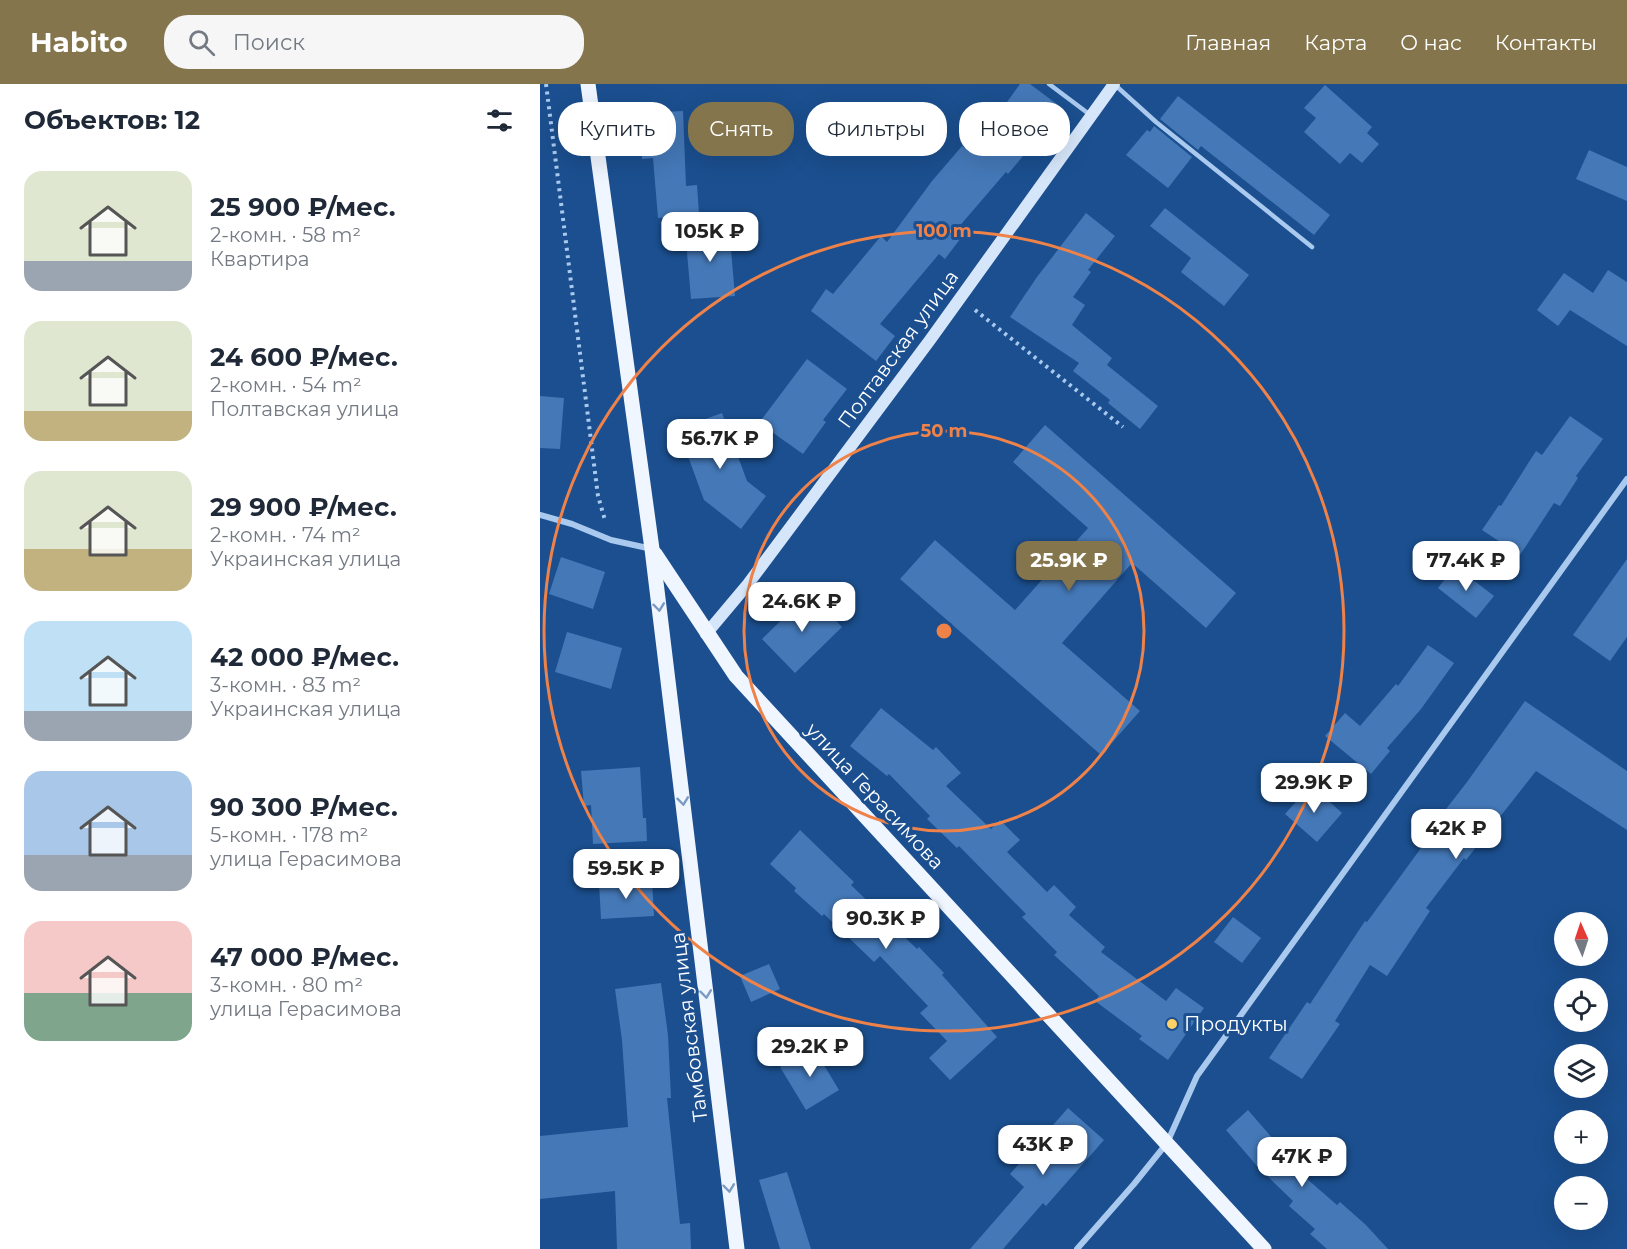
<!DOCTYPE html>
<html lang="ru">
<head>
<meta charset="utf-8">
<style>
	body { margin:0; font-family:Montserrat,sans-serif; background:#f6f6f7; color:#1f2937; height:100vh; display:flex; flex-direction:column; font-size:22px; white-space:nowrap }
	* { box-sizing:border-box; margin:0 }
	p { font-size:20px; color:#747a83 }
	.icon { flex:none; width:33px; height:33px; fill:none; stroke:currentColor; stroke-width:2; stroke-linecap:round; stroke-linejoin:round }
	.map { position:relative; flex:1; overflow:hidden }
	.side { display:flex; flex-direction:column; background:#fff; width:540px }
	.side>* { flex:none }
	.banner { position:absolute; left:18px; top:18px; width:570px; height:54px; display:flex; gap:12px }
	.needle { width:39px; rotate:357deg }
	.tools { position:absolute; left:1014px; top:828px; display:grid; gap:12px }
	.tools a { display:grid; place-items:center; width:54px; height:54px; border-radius:50%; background:#fff; box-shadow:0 6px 24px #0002; font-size:30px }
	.price { position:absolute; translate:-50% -51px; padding:0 14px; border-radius:12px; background:#fff; color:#222; font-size:20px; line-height:39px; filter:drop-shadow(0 2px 3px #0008) }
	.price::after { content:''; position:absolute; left:50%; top:36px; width:18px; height:14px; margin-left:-9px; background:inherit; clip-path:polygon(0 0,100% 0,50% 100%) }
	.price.selected { background:#84754c; color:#fff }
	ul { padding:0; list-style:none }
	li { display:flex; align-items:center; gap:18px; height:150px; padding:0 24px }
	li span { display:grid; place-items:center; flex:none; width:168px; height:120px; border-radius:18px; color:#555 }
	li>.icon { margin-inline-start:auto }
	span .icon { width:72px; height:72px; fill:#fffc; stroke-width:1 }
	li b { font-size:26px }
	h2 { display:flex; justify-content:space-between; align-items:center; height:72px; padding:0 24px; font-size:26px }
	.chip { padding:0 21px; border-radius:24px; background:#fff; box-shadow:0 6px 24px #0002; font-size:21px; line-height:54px }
	.chip.selected { background:#84754c; color:#fff }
	header { display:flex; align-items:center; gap:36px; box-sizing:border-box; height:84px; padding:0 30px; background:#84754c; color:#fff }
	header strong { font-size:28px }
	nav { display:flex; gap:33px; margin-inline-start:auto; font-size:21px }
	.search { width:420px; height:54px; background:#f6f6f7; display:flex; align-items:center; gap:15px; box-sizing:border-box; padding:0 21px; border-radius:24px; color:#747a83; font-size:22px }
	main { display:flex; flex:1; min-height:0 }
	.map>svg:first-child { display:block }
</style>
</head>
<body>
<header>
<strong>Habito</strong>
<div class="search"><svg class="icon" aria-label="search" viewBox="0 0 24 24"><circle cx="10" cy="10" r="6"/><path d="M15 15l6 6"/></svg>Поиск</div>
<nav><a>Главная</a><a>Карта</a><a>О нас</a><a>Контакты</a></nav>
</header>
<main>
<section class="side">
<h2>Объектов: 12<svg class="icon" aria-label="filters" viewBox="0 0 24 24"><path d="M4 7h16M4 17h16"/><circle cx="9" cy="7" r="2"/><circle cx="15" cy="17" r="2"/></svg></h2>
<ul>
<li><span style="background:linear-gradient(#dfe7d0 75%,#9aa5b1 0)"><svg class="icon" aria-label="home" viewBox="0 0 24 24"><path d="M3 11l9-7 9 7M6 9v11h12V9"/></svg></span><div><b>25 900 ₽/мес.</b><p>2-комн. · 58 m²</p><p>Квартира</p></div></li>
<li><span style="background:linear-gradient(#dfe7d0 75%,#c2b280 0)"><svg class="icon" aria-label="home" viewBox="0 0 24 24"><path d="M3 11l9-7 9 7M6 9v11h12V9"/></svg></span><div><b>24 600 ₽/мес.</b><p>2-комн. · 54 m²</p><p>Полтавская улица</p></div></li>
<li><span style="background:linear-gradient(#dfe7d0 65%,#c2b280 0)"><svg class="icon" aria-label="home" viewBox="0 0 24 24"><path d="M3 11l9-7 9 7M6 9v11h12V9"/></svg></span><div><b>29 900 ₽/мес.</b><p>2-комн. · 74 m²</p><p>Украинская улица</p></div></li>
<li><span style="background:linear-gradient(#bfe0f5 75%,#9aa5b1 0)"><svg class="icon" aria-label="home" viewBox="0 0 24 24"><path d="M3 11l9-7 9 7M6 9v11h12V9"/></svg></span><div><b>42 000 ₽/мес.</b><p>3-комн. · 83 m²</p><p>Украинская улица</p></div></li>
<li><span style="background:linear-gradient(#a9c7e8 70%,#9aa5b1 0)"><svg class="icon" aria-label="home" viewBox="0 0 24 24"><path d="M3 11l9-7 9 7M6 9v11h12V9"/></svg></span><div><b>90 300 ₽/мес.</b><p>5-комн. · 178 m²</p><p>улица Герасимова</p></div></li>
<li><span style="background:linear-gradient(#f6c9c9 60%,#7fa58c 0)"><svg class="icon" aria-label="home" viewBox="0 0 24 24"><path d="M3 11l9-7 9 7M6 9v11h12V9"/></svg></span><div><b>47 000 ₽/мес.</b><p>3-комн. · 80 m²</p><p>улица Герасимова</p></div></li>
</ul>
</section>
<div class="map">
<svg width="1087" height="1165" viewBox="0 0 1087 1165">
	<rect width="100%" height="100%" fill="#1b4f8f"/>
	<g fill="#4478b7">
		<polygon points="480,0 490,0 518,21 490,58 493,60 468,90 466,88 417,145 424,150 405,175 399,170 340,240 355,252 336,277 271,227 286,205 293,210 341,152 347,158 392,97 422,62 429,68 469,20 467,18"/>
		<polygon points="785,1 832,43 827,49 839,60 822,79 810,69 800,80 764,48 776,34 764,24"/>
		<polygon points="638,12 790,131 774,151 661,62 658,66 620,35"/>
		<polygon points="143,27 146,102 157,101 159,130 118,134 113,74 102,75 101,29"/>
		<polygon points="614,42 652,73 628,104 586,71 607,46 610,48"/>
		<polygon points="1049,66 1087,83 1087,117 1036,95"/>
		<polygon points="625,124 709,191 684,222 641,188 651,174 610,142"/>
		<polygon points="546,129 575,152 548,186 551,188 533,213 545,221 532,241 572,274 567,281 618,322 600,345 568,319 570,316 533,287 539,279 470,233 497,193"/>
		<polygon points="189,142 195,212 151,215 145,145"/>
		<polygon points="1068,186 1087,198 1087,262 1030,226 1018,242 997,226 1024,189 1053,209"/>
		<polygon points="267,275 307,305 283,336 286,338 263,370 219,339"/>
		<polygon points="0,312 24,314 20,365 0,364"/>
		<polygon points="182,329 207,397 226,412 201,445 164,416 138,345"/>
		<polygon points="1030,332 1063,355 1036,392 1038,394 1020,422 1014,419 980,471 942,446 959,421 961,422 996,367 1002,371"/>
		<polygon points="505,341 696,509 666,544 592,479 522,559 600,627 561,671 360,495 395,456 475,526 548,444 473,378"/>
		<polygon points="21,473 65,488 53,525 9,510"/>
		<polygon points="1087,475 1087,553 1070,577 1033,551"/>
		<polygon points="915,482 954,512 936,534 898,504"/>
		<polygon points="269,509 302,543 255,589 222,555"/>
		<polygon points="27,548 82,564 71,605 15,588"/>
		<polygon points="888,561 914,579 881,625 847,664 850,667 831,690 785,652 805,629 820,642 856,600 858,602"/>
		<polygon points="985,617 1087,687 1087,746 996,687 926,776 924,774 886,824 890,827 847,892 830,881 795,937 800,940 762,995 729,974 767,918 770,920 825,837 827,838 892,749 889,747 927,698"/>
		<polygon points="341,624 393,666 396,663 421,689 406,702 451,745 460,736 480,756 467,768 507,808 514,801 536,823 529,831 565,863 561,868 626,917 636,904 664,924 628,976 599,955 602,952 555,917 559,912 514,871 517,868 482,833 486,830 419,762 417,764 387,735 390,732 349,690 347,692 310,662"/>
		<polygon points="100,683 103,734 106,734 107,757 53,760 51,721 44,722 41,687"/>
		<polygon points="771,701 802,729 777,758 745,730"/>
		<polygon points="260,746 314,798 311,801 377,865 379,863 404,889 402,891 457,953 410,996 389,974 407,957 380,929 388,922 340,872 334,878 284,830 282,832 254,807 256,804 230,780"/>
		<polygon points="112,797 114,832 61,835 59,799"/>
		<polygon points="693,833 721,854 702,879 674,858"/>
		<polygon points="229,880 240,905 211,918 200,892"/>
		<polygon points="121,899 128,951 131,1014 127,1014 140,1140 150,1139 151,1165 77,1165 75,1107 0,1115 0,1052 88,1043 82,956 75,905"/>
		<polygon points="273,963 299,1006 266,1026 240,983"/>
		<polygon points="528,1024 564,1056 506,1122 503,1119 463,1165 430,1165 484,1103 470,1090"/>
		<polygon points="708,1026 739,1062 747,1053 770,1075 758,1087 797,1121 800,1118 826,1141 848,1165 787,1165 770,1150 775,1145 749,1122 753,1117 717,1082 686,1046"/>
		<polygon points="247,1088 271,1165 240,1165 219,1096"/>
	</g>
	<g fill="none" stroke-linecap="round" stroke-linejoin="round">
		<g stroke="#a9c9ee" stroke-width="4" stroke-dasharray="3 4.5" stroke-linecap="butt">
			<polyline points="6,0 58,412 65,436"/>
			<polyline points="435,226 583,343"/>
		</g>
		<g stroke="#a9c9ee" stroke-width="4.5">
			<polyline points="509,0 549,30"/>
			<polyline points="574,0 616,38 772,163"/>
		</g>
		<g stroke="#a9c9ee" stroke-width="6">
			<polyline points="0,431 32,440 71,456 112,465"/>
			<polyline points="537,1165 594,1100 627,1059 657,992 1087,395"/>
		</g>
		<polyline stroke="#d6e6fa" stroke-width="12" points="166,550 208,500 390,256 574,0"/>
		<g stroke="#f0f6ff" stroke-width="15">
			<polyline points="48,0 112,465 197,1165"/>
			<polyline points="115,470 196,592 724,1165"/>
		</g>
	</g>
	<defs><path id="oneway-chevron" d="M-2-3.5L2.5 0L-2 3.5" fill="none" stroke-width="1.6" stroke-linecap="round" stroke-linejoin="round" transform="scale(1.5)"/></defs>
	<g stroke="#7b9ac1">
		<use href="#oneway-chevron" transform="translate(119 523) rotate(83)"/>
		<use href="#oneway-chevron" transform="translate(143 717) rotate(83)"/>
		<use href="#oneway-chevron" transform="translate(166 910) rotate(83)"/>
		<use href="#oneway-chevron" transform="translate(189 1104) rotate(83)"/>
	</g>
	<g fill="none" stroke="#ee8249" stroke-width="3">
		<circle cx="404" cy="547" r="200"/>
		<circle cx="404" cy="547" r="400"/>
	</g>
	<circle fill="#ffd166" stroke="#1b4f8f" stroke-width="2" cx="632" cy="940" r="6"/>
	<g text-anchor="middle" stroke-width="6" stroke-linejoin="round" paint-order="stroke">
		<g font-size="20" fill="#fff" stroke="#1b4f8f">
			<text transform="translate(358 265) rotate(-54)" y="7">Полтавская улица</text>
			<text transform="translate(335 712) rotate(47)" y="7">улица Герасимова</text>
			<text transform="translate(149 943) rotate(-97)" y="7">Тамбовская улица</text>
		</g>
		<g font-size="20" fill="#fff" stroke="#1b4f8f" text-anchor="start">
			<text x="644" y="947">Продукты</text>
		</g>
	</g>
	<circle cx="404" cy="547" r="9" fill="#ee8249" stroke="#1b4f8f" stroke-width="3"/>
	<g font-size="18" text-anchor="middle" font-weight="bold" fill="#ee8249" stroke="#1b4f8f" stroke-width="6" stroke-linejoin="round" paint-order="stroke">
		<text x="404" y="153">100 m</text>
		<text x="404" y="353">50 m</text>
	</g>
</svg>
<div class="tools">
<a><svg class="needle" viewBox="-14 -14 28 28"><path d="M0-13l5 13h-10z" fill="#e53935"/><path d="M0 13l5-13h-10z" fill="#747a83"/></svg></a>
<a><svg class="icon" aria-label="locate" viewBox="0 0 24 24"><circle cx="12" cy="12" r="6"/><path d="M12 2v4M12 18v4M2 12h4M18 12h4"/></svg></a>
<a><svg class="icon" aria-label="layers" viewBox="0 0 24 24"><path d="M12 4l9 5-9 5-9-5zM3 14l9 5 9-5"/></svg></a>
<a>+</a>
<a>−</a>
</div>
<b class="price" style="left:170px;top:179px">105K ₽</b>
<b class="price" style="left:180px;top:386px">56.7K ₽</b>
<b class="price selected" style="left:529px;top:508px">25.9K ₽</b>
<b class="price" style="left:926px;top:508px">77.4K ₽</b>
<b class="price" style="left:262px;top:549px">24.6K ₽</b>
<b class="price" style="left:774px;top:730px">29.9K ₽</b>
<b class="price" style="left:916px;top:776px">42K ₽</b>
<b class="price" style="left:86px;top:816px">59.5K ₽</b>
<b class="price" style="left:346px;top:866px">90.3K ₽</b>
<b class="price" style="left:270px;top:994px">29.2K ₽</b>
<b class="price" style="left:503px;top:1092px">43K ₽</b>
<b class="price" style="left:762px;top:1104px">47K ₽</b>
<div class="banner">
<a class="chip">Купить</a>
<a class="chip selected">Снять</a>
<a class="chip">Фильтры</a>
<a class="chip">Новое</a>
</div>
</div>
</main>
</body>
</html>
